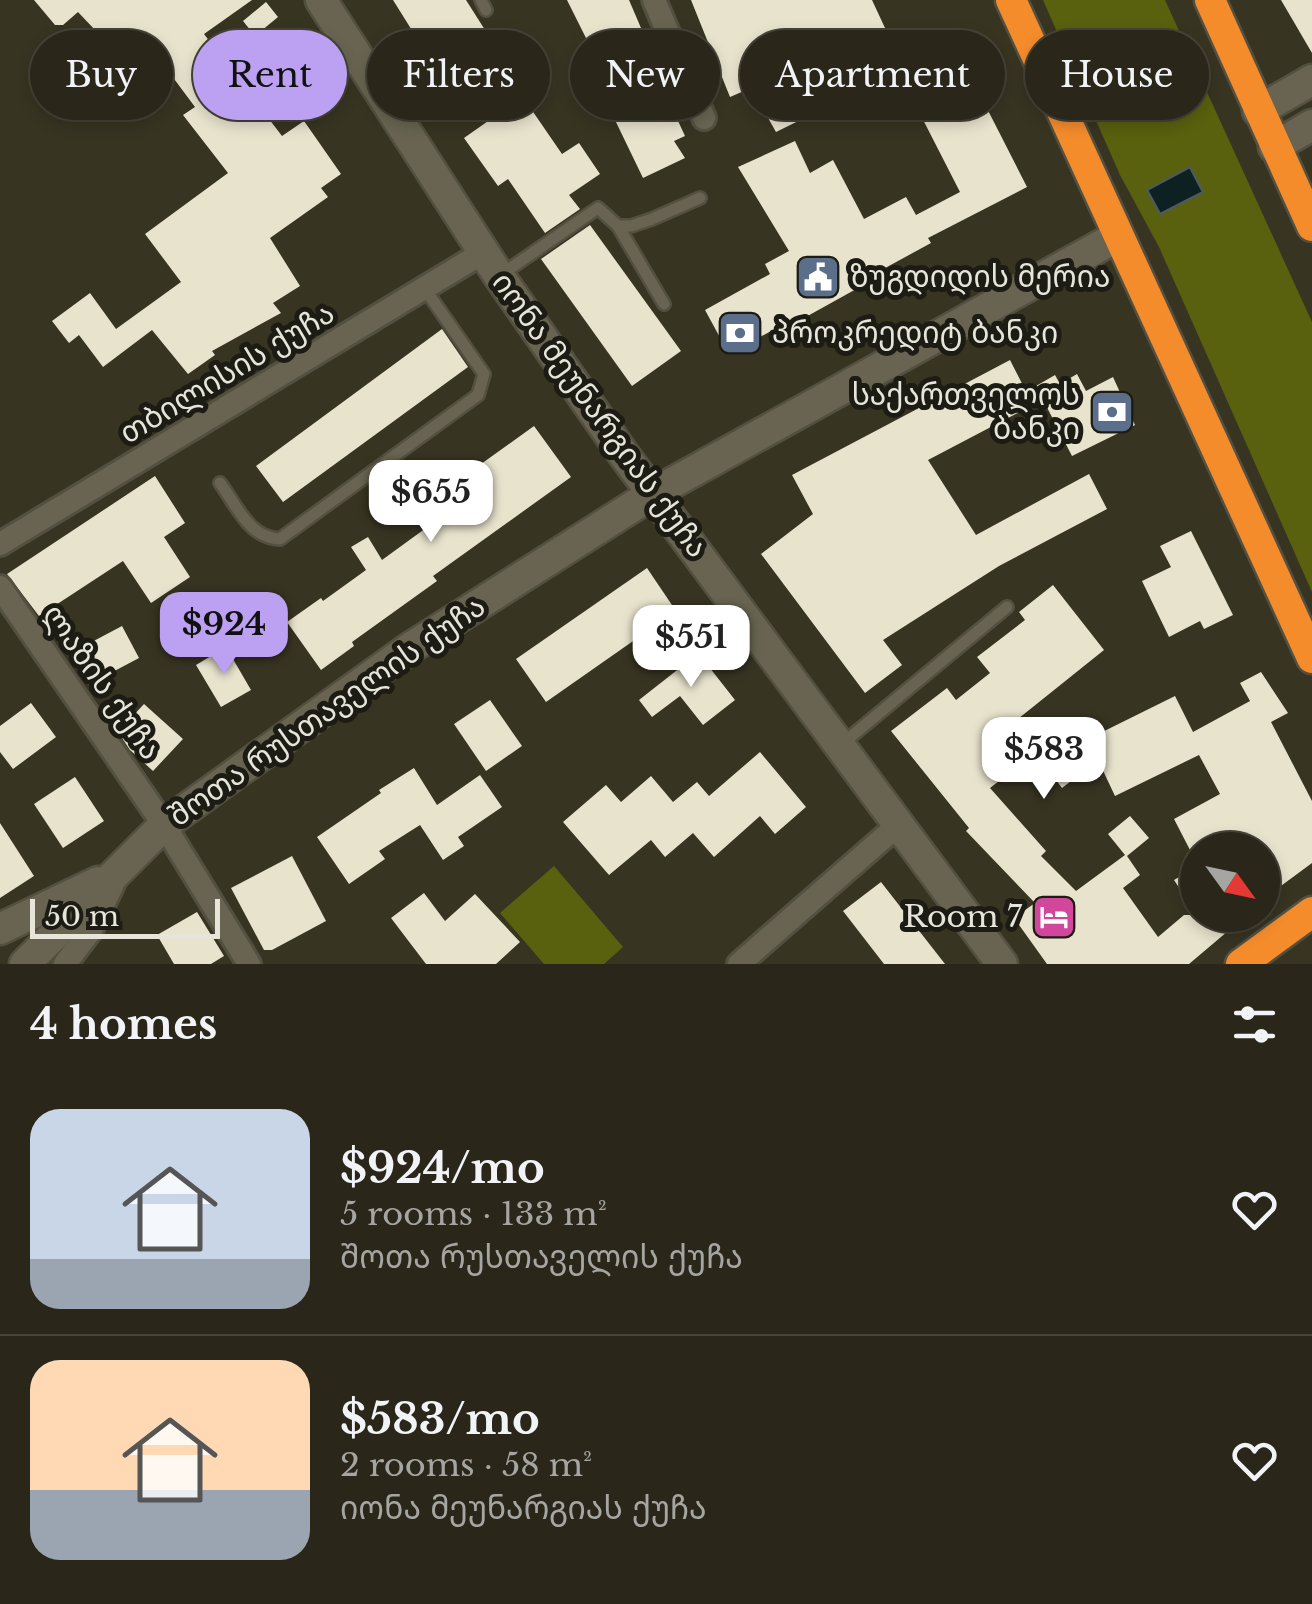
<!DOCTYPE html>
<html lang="en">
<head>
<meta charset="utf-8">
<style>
	body { margin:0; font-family:"Libre Baskerville","Noto Sans Georgian",serif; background:#363327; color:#f1f3f6; height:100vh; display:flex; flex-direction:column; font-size:38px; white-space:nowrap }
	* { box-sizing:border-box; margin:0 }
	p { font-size:32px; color:#a5a5a2 }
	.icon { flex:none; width:55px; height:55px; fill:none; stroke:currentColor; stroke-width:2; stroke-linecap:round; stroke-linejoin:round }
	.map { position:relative; height:964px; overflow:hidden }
	.details { display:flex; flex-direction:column; background:#2a271a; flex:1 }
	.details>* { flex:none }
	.top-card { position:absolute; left:30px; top:30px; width:1252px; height:90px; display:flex; gap:20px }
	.needle { width:65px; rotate:123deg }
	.controls { position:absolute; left:1180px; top:832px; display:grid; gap:20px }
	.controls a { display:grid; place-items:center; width:100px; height:100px; border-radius:50%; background:#2a271a; box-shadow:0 5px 15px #0003,0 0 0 2px #464439; font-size:50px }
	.scale { position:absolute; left:30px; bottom:25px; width:190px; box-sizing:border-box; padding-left:10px; border:5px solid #e7e5da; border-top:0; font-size:28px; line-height:35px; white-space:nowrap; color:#e7e5da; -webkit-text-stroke:8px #1d1c14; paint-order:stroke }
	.price { position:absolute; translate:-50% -85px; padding:0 22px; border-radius:20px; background:#fff; color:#222; font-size:32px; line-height:65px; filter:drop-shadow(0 2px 5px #0008) }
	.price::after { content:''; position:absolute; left:50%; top:60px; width:30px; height:22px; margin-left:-15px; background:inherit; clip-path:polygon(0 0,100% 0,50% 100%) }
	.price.active { background:#bca0f2; color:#111 }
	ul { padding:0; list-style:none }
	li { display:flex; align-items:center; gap:30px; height:250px; padding:0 30px }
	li+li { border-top:2px solid #464439 }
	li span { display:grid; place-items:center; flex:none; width:280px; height:200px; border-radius:30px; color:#555 }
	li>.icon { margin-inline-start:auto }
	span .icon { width:120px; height:120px; fill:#fffc; stroke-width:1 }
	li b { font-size:42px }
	h2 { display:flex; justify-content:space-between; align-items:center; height:120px; padding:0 30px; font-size:42px }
	.tag { padding:0 35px; border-radius:45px; background:#2a271a; box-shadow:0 5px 15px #0003,0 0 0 2px #464439; font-size:35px; line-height:90px }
	.tag.active { background:#bca0f2; color:#111 }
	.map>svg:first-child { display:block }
</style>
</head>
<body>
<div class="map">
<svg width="1312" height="964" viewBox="0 0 1312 964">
	<rect width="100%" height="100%" fill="#383422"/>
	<g fill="#59600e">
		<polygon points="1043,0 1165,0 1312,322 1312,592 1159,247 1120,175"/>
		<polygon points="554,866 623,947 604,964 544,964 500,913"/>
	</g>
	<polygon fill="#0d2022" stroke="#4e5b59" stroke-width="2.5" points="1190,167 1203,192 1160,214 1147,190"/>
	<g fill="#e8e3cd">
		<polygon points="34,0 252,0 204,34 282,136 304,121 341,174 321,188 328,197 270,238 300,286 273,303 281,313 212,351 215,355 188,374 152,330 103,367 79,335 69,343 52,321 90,293 116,329 181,282 145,234 228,173 183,115 195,107 154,52 114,89 93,67 112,48 78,12 63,25 55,25"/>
		<polygon points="393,0 466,0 485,30 433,64"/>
		<polygon points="567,0 629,0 641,28 593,52"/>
		<polygon points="691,0 872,0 885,28 816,58 839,101 776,132 751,88 730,97"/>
		<polygon points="1281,0 1312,0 1312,53"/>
		<polygon points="266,2 278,17 255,36 243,21"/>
		<polygon points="949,34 1027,187 928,238 931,243 865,279 867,283 795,323 793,319 729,354 705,310 770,274 765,264 789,251 738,167 795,141 810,173 833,160 864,219 906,197 916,215 960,192 894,63"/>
		<polygon points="536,42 550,65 516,87 562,154 579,143 600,174 569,195 580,209 545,233 508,179 498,186 464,138 491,119 469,86"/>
		<polygon points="667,97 685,136 674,141 685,158 643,178 615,120"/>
		<polygon points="590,225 681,351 632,386 541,259"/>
		<polygon points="442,329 468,367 283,502 256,466"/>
		<polygon points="1010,360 1033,405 928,460 976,535 1089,474 1107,509 999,566 883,640 902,665 865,693 761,554 813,514 792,475"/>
		<polygon points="1077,374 1086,391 1113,377 1135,425 1072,456 1036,386 1055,375 1060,384"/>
		<polygon points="534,426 571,477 433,576 437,581 352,642 354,646 321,670 287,622 321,598 323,601 366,570 351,547 368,537 382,560 426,528 414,512"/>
		<polygon points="155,476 185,523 164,537 190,577 151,603 123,561 39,616 7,574"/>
		<polygon points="1191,531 1233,615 1204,629 1200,621 1169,637 1142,581 1171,567 1160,546"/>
		<polygon points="647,568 676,611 546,702 516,659"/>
		<polygon points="1053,585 1104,650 994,738 1017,767 990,788 1046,851 1041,856 1076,891 1125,855 1108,834 1130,816 1149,838 1127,856 1140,875 1123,888 1158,937 1184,915 1197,915 1174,880 1198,866 1198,915 1247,915 1189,964 1047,964 1014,918 1035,903 966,831 969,828 891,731 947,688 956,700 990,673 977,657 1025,620 1019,612"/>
		<polygon points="122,626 139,658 88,685 71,653"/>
		<polygon points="226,647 251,690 221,707 196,665"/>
		<polygon points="695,649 735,700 703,725 680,696 652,717 639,700 681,667 677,662"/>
		<polygon points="1261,672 1288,713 1271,722 1312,801 1312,863 1262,900 1262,850 1190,850 1174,819 1220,794 1199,755 1115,796 1098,760 1062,788 1039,758 1069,736 1076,745 1175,696 1193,732 1250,701 1240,683"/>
		<polygon points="490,700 522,746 486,771 454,724"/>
		<polygon points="31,703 56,737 13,769 0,752 0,726"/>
		<polygon points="144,704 183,739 153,771 130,750 118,732"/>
		<polygon points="760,752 806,807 775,834 760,816 714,857 693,833 665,857 651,840 609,875 563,822 606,785 621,802 651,776 673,802 697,782 709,796"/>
		<polygon points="414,768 437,805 480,775 502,807 458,837 464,846 443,860 420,825 379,851 385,859 349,884 317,837 381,793 379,790"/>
		<polygon points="75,777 104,821 63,848 34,804"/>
		<polygon points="0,823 34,876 0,898"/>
		<polygon points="292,856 326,921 272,950 264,950 231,888"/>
		<polygon points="881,882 945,964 884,964 843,911"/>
		<polygon points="424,893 445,921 475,894 520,942 496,964 426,964 391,918"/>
		<polygon points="197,912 224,956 211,964 174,964 157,935"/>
	</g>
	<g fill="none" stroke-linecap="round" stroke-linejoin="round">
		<g stroke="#535041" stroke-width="16">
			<g id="lane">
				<polyline points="481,0 486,10"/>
				<polyline points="618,226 664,304"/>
				<polyline points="502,274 598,208 618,226 631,226 652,219 700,198"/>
				<path d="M220,483c17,23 29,55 60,56l198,-144 6,-21 -59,-85"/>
				<polyline points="842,744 1007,607"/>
			</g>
		</g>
		<g stroke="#535041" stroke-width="28">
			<g id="street">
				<polyline points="654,0 704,118"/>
				<polyline points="0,544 484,252"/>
				<polyline points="0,587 164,825 249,964"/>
				<polyline points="65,964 91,930 113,884"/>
				<polyline points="739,964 897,826"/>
			</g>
		</g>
		<g stroke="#535041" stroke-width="35">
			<g id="secondary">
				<polyline points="321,0 499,276 624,455 1002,964"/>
				<polyline points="1258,111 1312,80"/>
				<polyline points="1274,147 1312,125"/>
				<polyline points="0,929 98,882"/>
				<polyline points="25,964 164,825 410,648 654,493 1118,236"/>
			</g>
		</g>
		<g stroke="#535041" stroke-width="35">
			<g id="highway">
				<polyline points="1011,0 1312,658"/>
				<polyline points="1210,0 1312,226"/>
				<polyline points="1241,964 1312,912"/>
			</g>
		</g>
		<use href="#lane" stroke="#686451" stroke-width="11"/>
		<use href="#street" stroke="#686451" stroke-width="22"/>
		<use href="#secondary" stroke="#686451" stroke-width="30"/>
		<use href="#highway" stroke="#f48c2c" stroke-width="30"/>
	</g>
	<defs>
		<g id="civic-square" transform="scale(2.25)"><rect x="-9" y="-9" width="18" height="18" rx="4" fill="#5c6f8a" stroke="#1d1c14"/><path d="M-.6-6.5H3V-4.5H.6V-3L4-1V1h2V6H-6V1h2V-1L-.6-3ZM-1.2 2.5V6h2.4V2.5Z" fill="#fff"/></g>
		<g id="bank-square" transform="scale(2.25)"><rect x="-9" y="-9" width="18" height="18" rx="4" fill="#5c6f8a" stroke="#1d1c14"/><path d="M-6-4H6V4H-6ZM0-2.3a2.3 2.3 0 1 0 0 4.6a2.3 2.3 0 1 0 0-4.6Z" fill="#fff"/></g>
		<g id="hotel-square" transform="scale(2.25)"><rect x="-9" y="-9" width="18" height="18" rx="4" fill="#d1479c" stroke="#1d1c14"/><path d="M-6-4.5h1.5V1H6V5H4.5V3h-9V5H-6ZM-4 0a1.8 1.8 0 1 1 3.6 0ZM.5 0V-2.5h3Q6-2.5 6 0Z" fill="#fff"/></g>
	</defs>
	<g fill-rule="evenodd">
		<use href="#civic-square" x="818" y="277"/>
		<use href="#bank-square" x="740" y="333"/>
		<use href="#bank-square" x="1112" y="412"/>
		<use href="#hotel-square" x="1054" y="917"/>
	</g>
	<g text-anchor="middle" stroke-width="10" stroke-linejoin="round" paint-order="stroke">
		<g font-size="30" fill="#e7e5da" stroke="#1d1c14" text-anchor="start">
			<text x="850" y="287">ზუგდიდის მერია</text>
			<text x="772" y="343">პროკრედიტ ბანკი</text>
			<text x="1080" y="405" text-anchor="end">საქართველოს<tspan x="1080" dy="34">ბანკი</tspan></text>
			<text x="1022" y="927" text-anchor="end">Room 7</text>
		</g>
		<g font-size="30" fill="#e7e5da" stroke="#1d1c14">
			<text transform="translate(227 373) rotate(-31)" y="10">თბილისის ქუჩა</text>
			<text transform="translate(600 415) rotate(54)" y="10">იონა მეუნარგიას ქუჩა</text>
			<text transform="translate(102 682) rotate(55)" y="10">ლაზის ქუჩა</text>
			<text transform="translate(327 711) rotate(-35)" y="10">შოთა რუსთაველის ქუჩა</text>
		</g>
	</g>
</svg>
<div class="controls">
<a><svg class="needle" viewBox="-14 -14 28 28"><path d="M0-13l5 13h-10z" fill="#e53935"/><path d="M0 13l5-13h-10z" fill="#a5a5a2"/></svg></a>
</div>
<div class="scale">50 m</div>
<b class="price" style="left:431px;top:545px">$655</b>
<b class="price active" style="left:224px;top:677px">$924</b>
<b class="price" style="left:691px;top:690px">$551</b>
<b class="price" style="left:1044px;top:802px">$583</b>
<div class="top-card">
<a class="tag">Buy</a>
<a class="tag active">Rent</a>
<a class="tag">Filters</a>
<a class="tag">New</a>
<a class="tag">Apartment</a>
<a class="tag">House</a>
</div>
</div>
<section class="details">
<h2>4 homes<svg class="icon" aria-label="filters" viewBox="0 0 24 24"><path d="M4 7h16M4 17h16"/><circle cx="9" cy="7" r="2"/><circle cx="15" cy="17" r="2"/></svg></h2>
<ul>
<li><span style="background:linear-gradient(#c9d6e8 75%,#9aa5b1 0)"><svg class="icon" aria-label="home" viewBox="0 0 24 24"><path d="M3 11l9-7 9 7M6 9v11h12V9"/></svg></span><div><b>$924/mo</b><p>5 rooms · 133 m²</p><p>შოთა რუსთაველის ქუჩა</p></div><svg class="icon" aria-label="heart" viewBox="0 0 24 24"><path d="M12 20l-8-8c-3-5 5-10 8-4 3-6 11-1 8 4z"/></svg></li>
<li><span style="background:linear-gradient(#ffd9b3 65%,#9aa5b1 0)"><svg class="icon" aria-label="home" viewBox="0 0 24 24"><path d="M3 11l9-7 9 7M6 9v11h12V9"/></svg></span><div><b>$583/mo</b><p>2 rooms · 58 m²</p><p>იონა მეუნარგიას ქუჩა</p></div><svg class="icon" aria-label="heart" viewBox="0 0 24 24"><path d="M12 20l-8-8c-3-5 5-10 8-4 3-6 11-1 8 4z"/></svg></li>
</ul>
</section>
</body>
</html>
